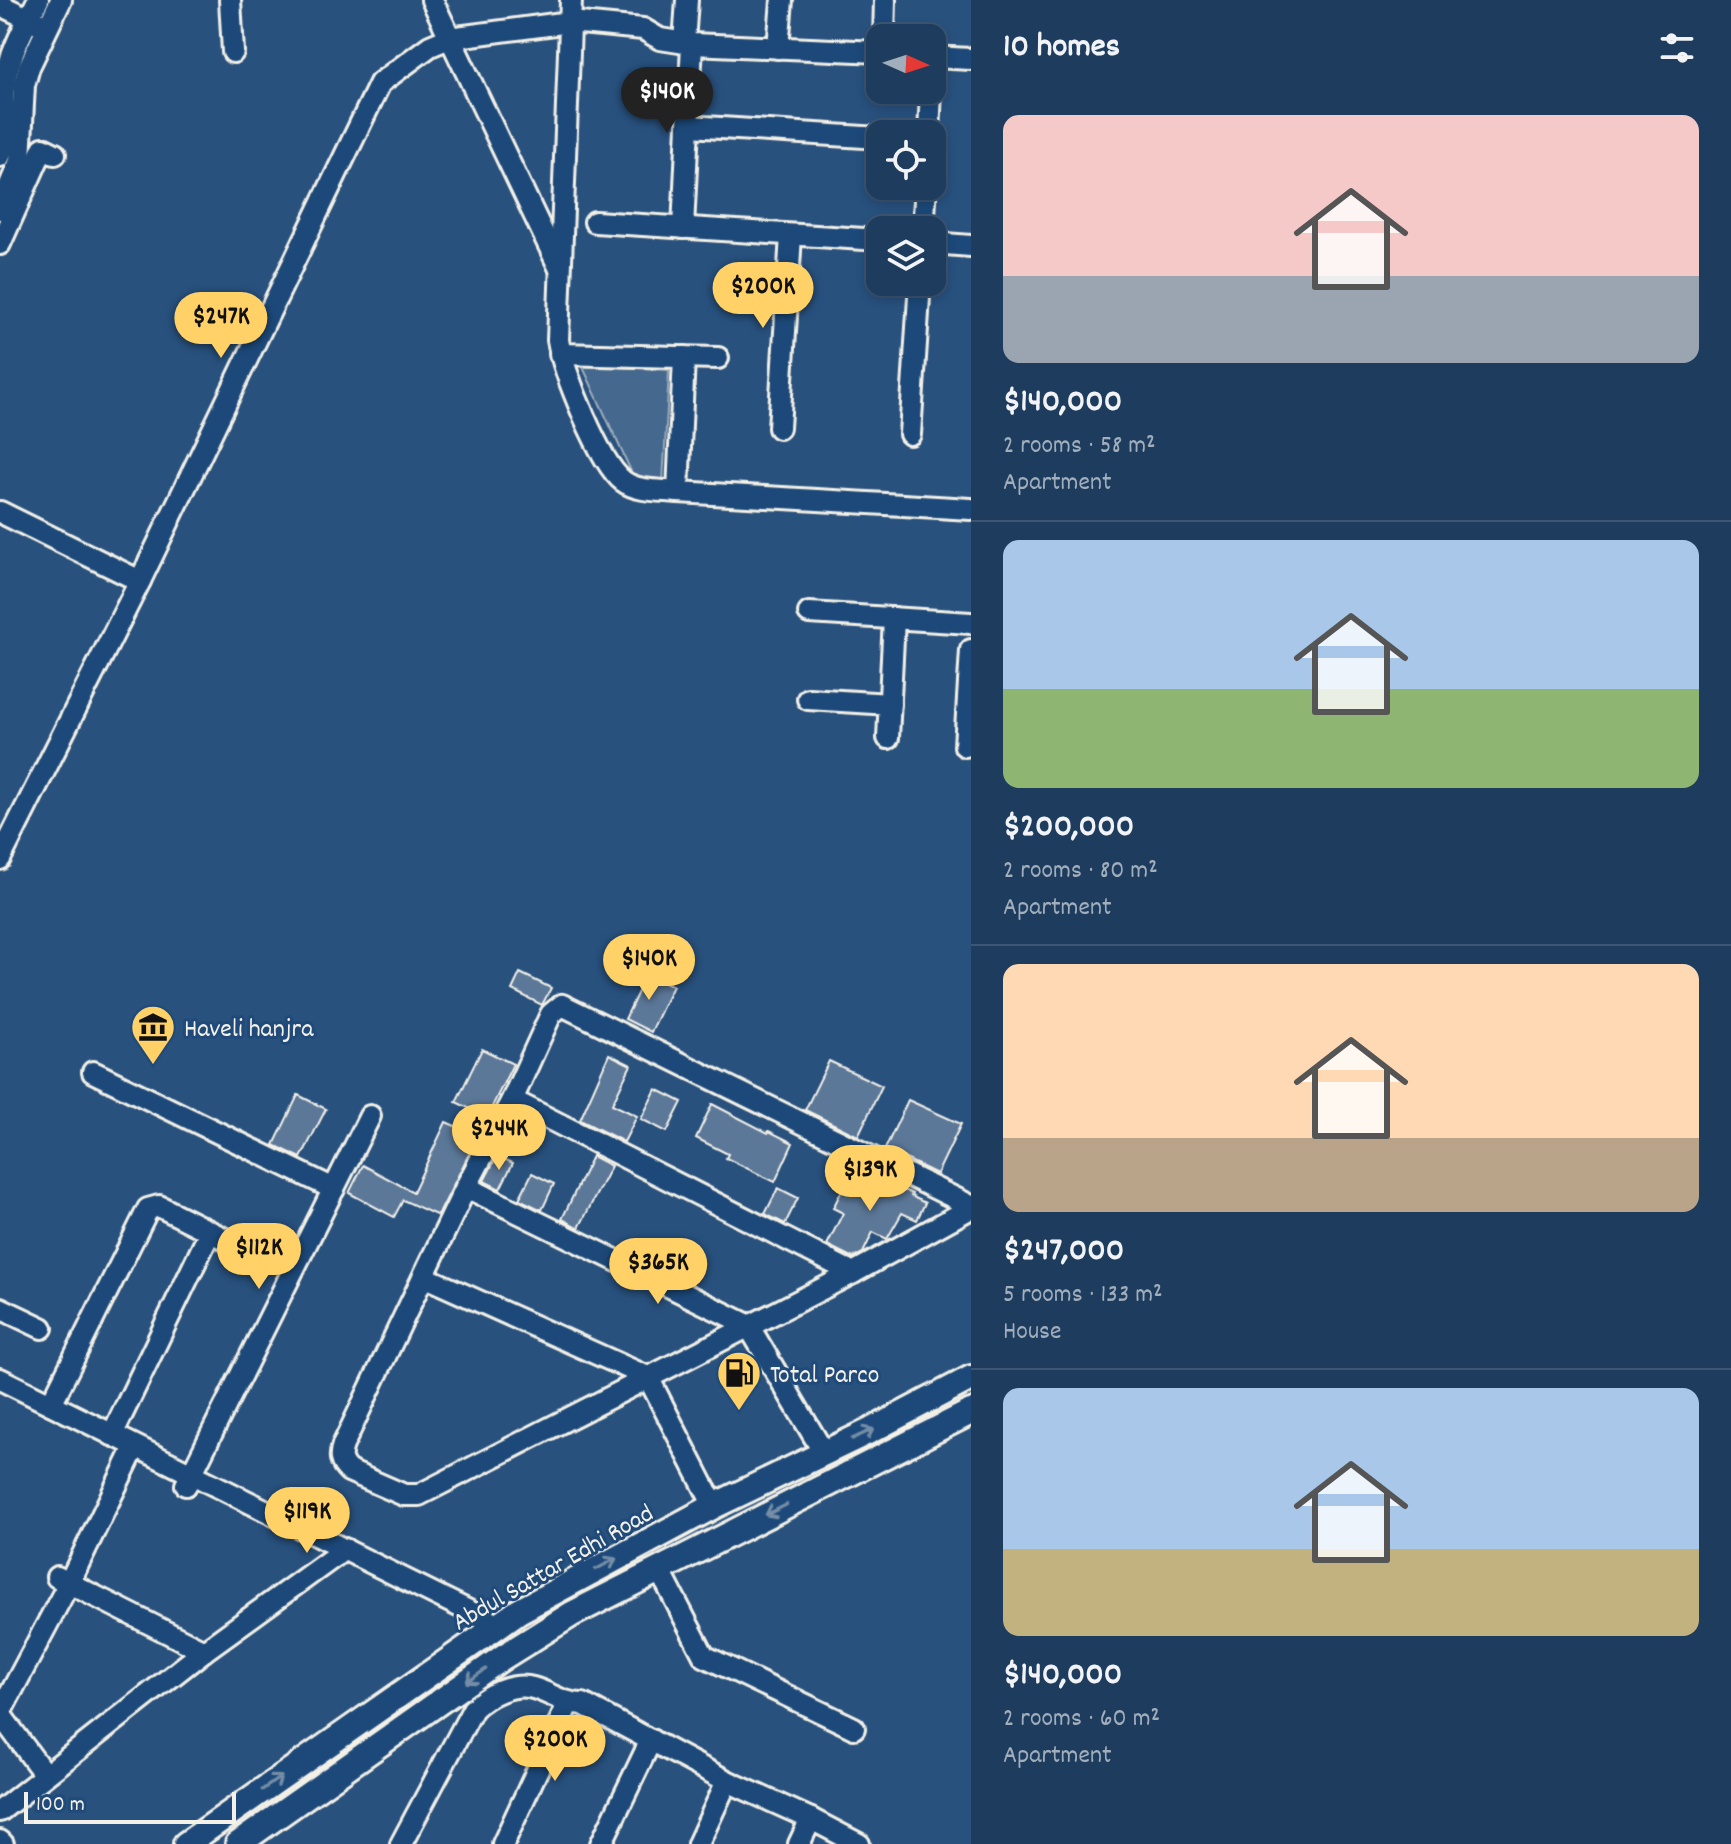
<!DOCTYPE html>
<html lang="en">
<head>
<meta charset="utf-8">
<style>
	body { margin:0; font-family:Dekko,sans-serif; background:#264464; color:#f1f3f6; height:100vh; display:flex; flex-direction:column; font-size:30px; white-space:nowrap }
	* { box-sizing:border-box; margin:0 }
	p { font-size:26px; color:#a1aebc }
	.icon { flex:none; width:44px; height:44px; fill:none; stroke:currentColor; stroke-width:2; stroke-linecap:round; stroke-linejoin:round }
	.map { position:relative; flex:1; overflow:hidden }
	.sheet { display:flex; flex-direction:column; background:#1e3d5e; width:760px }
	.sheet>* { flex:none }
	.needle { width:52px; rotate:93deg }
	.controls { position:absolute; left:866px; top:24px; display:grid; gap:16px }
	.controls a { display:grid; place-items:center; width:80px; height:80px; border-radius:16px; background:#1e3d5e; box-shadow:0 4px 12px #0003,0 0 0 2px #3c5673; font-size:40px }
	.scale { position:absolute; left:24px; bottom:20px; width:212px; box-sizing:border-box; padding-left:8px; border:4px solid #f4f1e8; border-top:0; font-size:22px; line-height:28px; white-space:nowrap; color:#f4f1e8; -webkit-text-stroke:6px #1f4a7a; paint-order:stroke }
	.price { position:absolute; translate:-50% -68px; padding:0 18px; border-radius:28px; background:#ffd166; color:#111; font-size:26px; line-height:52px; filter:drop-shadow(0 2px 4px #0008) }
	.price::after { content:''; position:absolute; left:50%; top:48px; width:24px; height:18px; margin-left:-12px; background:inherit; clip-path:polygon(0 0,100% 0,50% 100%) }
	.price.on { background:#222; color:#fff }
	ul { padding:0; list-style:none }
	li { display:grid; align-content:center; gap:16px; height:424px; padding:0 32px }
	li+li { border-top:2px solid #3c5673 }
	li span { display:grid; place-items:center; height:248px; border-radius:16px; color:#555 }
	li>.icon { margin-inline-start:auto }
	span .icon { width:144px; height:144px; fill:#fffc; stroke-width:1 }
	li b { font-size:34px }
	h2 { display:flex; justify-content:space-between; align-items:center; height:96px; padding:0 32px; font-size:34px }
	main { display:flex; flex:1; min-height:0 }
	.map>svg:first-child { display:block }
</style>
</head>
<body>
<main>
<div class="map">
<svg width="971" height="1844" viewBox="0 0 971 1844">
	<rect width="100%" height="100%" fill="#28517e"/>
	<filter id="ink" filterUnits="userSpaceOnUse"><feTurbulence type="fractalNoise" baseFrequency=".0125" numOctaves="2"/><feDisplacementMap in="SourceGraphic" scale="16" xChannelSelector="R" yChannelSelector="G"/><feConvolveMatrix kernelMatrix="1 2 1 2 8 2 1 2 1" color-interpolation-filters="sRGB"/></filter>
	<g filter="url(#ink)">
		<polygon fill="#45688e" stroke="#9cacbb" stroke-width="2" points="582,365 669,370 663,483 636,482"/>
		<g fill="#5b7899" stroke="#f4f1e8" stroke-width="2">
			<polygon points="520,973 551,988 542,1005 512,990"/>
			<polygon points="647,973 673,986 651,1032 625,1019"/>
			<polygon points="482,1049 513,1064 487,1117 456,1102"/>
			<polygon points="609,1054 631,1065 612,1104 637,1116 624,1142 580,1120"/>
			<polygon points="829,1061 882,1086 858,1136 805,1110"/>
			<polygon points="656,1089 682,1102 667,1132 641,1119"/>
			<polygon points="298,1095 326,1109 301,1158 274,1145"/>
			<polygon points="908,1100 961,1124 937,1174 885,1149"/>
			<polygon points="712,1104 768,1133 769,1131 793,1143 775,1182 726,1158 728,1154 696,1138"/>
			<polygon points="446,1122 478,1136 438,1216 403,1200 394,1217 349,1193 363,1165 413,1192"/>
			<polygon points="497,1156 513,1163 500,1189 484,1181"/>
			<polygon points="592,1156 611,1166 579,1228 562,1219"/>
			<polygon points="532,1173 554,1184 542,1210 519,1199"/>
			<polygon points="850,1174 876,1186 880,1178 912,1194 911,1196 925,1203 917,1220 902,1213 887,1239 873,1232 863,1253 853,1258 827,1245 843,1213 833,1208"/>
			<polygon points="778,1188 798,1198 785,1224 765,1214"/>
		</g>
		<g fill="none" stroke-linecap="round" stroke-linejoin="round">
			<g stroke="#f4f1e8" stroke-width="26">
				<g id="minor">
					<polyline points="230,0 233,52"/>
					<polyline points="432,0 560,269"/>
					<path d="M571,0l-13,340c5,31 41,122 65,141 14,11 39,9 55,11l293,17"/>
					<polyline points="0,5 40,24"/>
					<polyline points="884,38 885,0"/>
					<polyline points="684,43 687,0"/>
					<polyline points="778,48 782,0"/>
					<polyline points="932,57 971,59"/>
					<polyline points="689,126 880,138"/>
					<polyline points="929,134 931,90"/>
					<path d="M0,156c8,-25 0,-50 5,-75 5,-28 20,-55 33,-81"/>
					<polyline points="0,209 20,161 24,85 29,67 61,0"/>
					<polyline points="595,222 880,240"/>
					<polyline points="683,228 692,44"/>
					<polyline points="923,230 926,186"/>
					<polyline points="932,243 971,246"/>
					<polyline points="0,244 43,148 55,154"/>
					<polyline points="560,354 718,358"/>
					<polyline points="779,428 791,235"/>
					<polyline points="910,434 920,282"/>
					<polyline points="678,492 684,357"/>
					<polyline points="0,512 140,581"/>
					<polyline points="809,613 971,623"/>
					<polyline points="808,699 890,704"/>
					<polyline points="888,738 894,618"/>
					<polyline points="965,746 971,650"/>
					<polyline points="0,859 140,581 380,83 430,46 449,38 570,22 643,29 660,39 692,44 880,52"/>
					<polyline points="93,1072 334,1189"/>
					<polyline points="512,1100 853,1273"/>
					<polyline points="466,1187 748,1325 824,1453"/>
					<path d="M971,1206l-409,-201 -11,9 -39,86 -46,87 -123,258c-4,11 -3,18 6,26l55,24h15l434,-222 118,-65"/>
					<polyline points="425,1277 648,1377 714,1506"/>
					<polyline points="0,1308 42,1328"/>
					<polyline points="0,1379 497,1625"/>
					<polyline points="51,1404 148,1209 159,1206 231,1242"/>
					<polyline points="112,1435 210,1232"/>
					<polyline points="186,1485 370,1116"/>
					<polyline points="659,1569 704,1656 854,1728"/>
					<polyline points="57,1577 204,1651"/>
					<polyline points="0,1713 69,1583 135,1447"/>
					<polyline points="0,1714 45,1775"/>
					<polyline points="0,1811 204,1651 345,1549"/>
					<polyline points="0,1841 3,1844"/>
					<path d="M401,1844l72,-135c14,-14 40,-27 60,-21 18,5 30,16 50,16l144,77 84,38 48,25"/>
					<polyline points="503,1844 568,1704"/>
					<polyline points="601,1844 651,1740"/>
					<polyline points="698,1844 727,1781"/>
					<polyline points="799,1844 811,1819"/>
				</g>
			</g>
			<g stroke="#f4f1e8" stroke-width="30">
				<g id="major">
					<polyline points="186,1844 519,1611 714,1506 872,1430 971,1378"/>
					<polyline points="238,1844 503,1657 572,1614 971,1412"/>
				</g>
			</g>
			<use href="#minor" stroke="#1f4a7a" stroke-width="20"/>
			<use href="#major" stroke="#1f4a7a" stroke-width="24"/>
		</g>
		<defs><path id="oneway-shaft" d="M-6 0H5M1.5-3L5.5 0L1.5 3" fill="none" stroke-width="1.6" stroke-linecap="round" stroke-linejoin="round" transform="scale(2)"/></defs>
		<g stroke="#748da6">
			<use href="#oneway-shaft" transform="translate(863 1434) rotate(-25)"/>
			<use href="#oneway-shaft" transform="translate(776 1510) rotate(153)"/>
			<use href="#oneway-shaft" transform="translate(606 1564) rotate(-28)"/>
			<use href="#oneway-shaft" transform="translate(476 1676) rotate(145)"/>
			<use href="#oneway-shaft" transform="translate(272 1783) rotate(-35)"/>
		</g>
	</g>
	<defs>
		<g id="museum-pin" transform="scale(2.3)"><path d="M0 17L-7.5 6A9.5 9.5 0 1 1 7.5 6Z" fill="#ffd166" stroke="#1f4a7a"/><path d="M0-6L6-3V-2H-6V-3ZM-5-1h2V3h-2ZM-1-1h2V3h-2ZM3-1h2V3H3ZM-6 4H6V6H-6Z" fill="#111"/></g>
		<g id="fuel-pin" transform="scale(2.3)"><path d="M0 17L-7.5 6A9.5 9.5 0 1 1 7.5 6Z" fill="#ffd166" stroke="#1f4a7a"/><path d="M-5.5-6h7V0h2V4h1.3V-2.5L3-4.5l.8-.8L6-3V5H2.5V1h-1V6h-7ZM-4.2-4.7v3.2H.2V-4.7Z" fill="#111"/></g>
	</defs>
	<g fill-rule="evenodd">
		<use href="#museum-pin" x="153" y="1027"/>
		<use href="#fuel-pin" x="739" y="1373"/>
	</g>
	<g text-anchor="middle" stroke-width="6" stroke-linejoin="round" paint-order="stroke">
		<g font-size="26" fill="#f4f1e8" stroke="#1f4a7a" text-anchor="start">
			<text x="184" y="1036">Haveli hanjra</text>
			<text x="770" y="1382">Total Parco</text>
		</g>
		<g font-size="26" fill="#f4f1e8" stroke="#1f4a7a">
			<text transform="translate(552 1566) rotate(-30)" y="9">Abdul Sattar Edhi Road</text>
		</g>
	</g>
</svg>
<div class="controls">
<a><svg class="needle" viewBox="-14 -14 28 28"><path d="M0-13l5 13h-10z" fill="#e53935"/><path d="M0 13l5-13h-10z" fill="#a1aebc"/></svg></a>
<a><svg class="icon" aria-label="locate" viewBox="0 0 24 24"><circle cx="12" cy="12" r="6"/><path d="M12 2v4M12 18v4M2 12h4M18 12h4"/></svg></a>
<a><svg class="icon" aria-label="layers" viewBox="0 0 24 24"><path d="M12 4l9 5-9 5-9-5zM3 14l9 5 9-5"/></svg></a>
</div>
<div class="scale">100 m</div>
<b class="price on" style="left:667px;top:135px">$140K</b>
<b class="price" style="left:763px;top:330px">$200K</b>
<b class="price" style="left:221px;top:360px">$247K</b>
<b class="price" style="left:649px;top:1002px">$140K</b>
<b class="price" style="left:499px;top:1172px">$244K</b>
<b class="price" style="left:870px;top:1213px">$139K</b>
<b class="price" style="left:259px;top:1291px">$112K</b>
<b class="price" style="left:658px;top:1306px">$365K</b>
<b class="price" style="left:307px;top:1555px">$119K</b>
<b class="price" style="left:555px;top:1783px">$200K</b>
</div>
<section class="sheet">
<h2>10 homes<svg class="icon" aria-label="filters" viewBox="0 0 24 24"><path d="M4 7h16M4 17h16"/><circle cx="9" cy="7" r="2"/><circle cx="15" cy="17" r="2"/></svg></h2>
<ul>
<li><span style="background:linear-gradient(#f6c9c9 65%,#9aa5b1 0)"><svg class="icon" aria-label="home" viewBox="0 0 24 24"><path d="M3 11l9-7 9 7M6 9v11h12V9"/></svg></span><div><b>$140,000</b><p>2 rooms · 58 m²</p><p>Apartment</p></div></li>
<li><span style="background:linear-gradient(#a9c7e8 60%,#8fb573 0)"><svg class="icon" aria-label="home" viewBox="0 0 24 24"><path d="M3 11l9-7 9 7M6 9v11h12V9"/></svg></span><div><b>$200,000</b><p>2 rooms · 80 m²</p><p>Apartment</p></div></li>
<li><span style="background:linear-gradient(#ffd9b3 70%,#b9a48a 0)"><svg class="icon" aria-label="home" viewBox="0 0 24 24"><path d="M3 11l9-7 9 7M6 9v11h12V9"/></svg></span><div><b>$247,000</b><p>5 rooms · 133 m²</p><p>House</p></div></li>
<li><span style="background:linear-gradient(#a9c7e8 65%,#c2b280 0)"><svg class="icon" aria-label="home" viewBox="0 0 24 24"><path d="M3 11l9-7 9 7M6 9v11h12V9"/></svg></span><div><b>$140,000</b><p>2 rooms · 60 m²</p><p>Apartment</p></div></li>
</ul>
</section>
</main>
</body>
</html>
